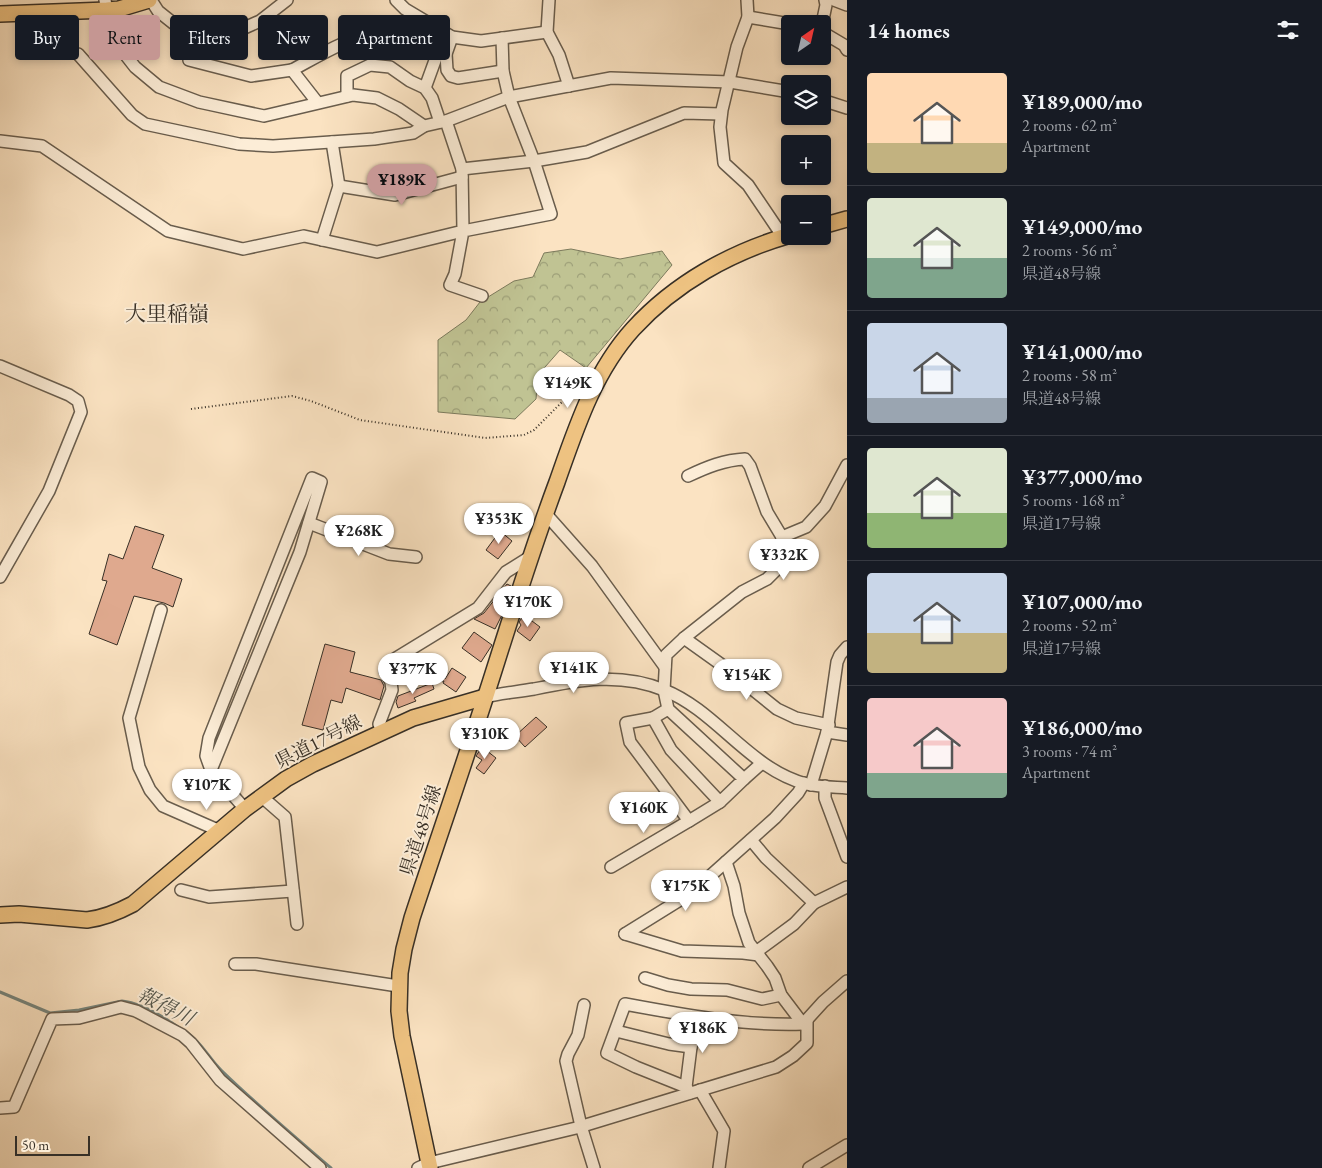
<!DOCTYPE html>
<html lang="en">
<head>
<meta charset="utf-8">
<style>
	body { margin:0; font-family:"EB Garamond","Noto Serif JP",serif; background:#242831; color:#f1f3f6; height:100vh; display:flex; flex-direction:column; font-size:19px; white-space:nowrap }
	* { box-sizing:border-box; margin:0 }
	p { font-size:16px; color:#9ea1a6 }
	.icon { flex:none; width:28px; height:28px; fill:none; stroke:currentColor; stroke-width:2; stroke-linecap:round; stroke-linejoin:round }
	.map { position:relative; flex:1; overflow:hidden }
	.sheet { display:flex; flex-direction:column; background:#171b24; width:475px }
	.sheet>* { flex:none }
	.banner { position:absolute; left:15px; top:15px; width:475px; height:45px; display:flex; gap:10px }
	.needle { width:32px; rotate:34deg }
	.buttons { position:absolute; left:781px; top:15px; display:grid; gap:10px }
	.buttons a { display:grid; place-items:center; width:50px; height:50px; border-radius:5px; background:#171b24; box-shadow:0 2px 8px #0003; font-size:25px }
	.scale { position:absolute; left:15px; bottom:12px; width:75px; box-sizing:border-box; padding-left:5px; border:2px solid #383026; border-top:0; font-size:14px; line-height:18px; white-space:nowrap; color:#383026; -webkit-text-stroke:4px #fcedd7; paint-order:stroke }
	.price { position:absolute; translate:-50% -42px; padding:0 11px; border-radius:18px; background:#fff; color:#222; font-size:16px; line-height:32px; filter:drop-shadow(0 1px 2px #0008) }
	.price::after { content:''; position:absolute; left:50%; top:30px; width:15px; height:11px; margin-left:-8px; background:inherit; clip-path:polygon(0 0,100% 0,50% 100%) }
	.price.current { background:#c59692; color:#111 }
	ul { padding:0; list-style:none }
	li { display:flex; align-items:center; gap:15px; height:125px; padding:0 20px }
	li+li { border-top:1px solid #363941 }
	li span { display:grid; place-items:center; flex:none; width:140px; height:100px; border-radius:5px; color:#555 }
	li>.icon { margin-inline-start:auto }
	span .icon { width:60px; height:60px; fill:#fffc; stroke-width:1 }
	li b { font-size:21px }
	h2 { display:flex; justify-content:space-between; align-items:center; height:60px; padding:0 20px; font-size:21px }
	.tag { padding:0 18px; border-radius:5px; background:#171b24; box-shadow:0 2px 8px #0003; font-size:18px; line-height:45px }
	.tag.current { background:#c59692; color:#111 }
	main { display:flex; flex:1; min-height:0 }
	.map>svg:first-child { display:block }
</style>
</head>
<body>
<main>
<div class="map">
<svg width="847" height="1168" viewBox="0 0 847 1168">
	<defs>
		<pattern id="forest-crowns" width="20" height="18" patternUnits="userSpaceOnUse" patternTransform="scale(1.25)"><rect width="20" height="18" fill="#c0c393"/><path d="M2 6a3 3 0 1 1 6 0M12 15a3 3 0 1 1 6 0" fill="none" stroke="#9d9f78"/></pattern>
	</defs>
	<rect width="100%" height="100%" fill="#fbe3c2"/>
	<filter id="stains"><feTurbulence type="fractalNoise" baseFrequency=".004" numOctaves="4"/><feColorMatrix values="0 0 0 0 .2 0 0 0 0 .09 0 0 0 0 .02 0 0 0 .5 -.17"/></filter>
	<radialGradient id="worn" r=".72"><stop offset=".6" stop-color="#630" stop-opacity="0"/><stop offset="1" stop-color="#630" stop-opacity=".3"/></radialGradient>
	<polygon fill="url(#forest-crowns)" stroke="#7c7a5c" points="571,249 620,259 662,251 672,265 586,368 560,350 538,375 536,399 515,419 438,412 438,340 466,320 480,302 514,281 533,277 544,253"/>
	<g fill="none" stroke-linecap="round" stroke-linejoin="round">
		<g stroke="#76857d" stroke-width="3">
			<path d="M0,992l50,21 29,-3 43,-9c20,2 42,16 59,28"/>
			<path d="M186,1032c16,10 23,27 36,39 35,34 72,65 109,97"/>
		</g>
	</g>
	<g fill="#dfa98e" stroke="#383026">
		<polygon points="135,526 164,535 152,568 182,579 173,607 164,603 134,596 117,645 89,634 107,581 102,580 109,554 123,559"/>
		<polygon points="500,531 512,541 498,559 486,550"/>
		<polygon points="507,584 511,586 502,615 495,629 474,619 484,613"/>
		<polygon points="524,615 540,627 530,641 517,631 521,625 519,622"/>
		<polygon points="474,632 492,645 481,662 462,648"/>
		<polygon points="325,644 355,652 350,672 381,680 384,686 380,700 346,688 342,703 331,700 323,730 302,725"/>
		<polygon points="429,662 445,679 452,668 466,677 456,692 443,683 444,681 427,681 419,671"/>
		<polygon points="432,683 434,689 414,698 416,701 398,708 396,702 398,696"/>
		<polygon points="536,717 547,727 525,747 515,736"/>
		<polygon points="482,747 496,758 484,774 476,768 482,760 476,756"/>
	</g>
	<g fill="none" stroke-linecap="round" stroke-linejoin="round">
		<g stroke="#695d4d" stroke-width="14">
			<g id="minor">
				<polyline points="105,0 111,34 117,44 135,67 159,87 199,102 264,116 353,95 377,98 399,109 424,126 446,121 509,97 611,78 730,82 790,92"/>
				<polyline points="151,0 158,11 173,23 183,28 242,29 260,21 287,0"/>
				<polyline points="396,0 405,9 452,37 481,41 547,32"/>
				<polyline points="549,0 547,32 559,55 569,86"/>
				<polyline points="747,0 748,17 737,47 722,110 720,127 724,163 748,185 779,231 782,238"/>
				<polyline points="834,0 847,5"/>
				<polyline points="748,17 790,24"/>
				<polyline points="822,24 826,5 825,0"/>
				<polyline points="193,29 189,60 251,76 292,70 317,102"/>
				<polyline points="822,32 844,45 847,50"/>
				<polyline points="78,54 132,115 145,124 239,144 273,146 374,139 413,133 424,126"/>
				<polyline points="446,54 447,70 451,76 458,78 503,71"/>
				<path d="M292,70c23,-12 61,-36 86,-36 18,1 42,14 59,21"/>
				<polyline points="425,88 437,55 446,54 452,37"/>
				<polyline points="347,96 347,76 370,65 390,67 410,81 425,88 432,98 440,122"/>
				<polyline points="822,100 847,108"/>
				<polyline points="0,141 42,146 168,231 243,249 304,236 377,252 463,231 462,169 446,121"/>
				<polyline points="462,169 534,161 587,152 684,113 721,114"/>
				<polyline points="339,186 395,195 462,177"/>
				<polyline points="322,240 339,186 332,142"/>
				<polyline points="482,296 450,285 455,274 463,231 551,214 534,161 509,97 503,71 502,38"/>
				<polyline points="0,366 69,395 78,401 81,412 49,491 0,577"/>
				<path d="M688,476c19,-9 36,-16 57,-17l5,7 17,46 15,25"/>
				<polyline points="545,513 592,566 665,667"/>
				<polyline points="309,523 389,554 416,557"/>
				<polyline points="161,610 129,718 139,767 150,790 163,806 220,831"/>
				<polyline points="684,638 726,668 777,709 796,718 829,725"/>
				<path d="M485,697c16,-4 32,-5 49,-8 44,-9 86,-17 130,1 53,21 85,79 142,94 13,3 27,3 41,4"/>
				<polyline points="668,709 653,718 671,750 720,802 744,779 668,709 664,690 666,655 684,638 742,592 767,579 782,564 782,537 806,527 825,506 847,465"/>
				<polyline points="653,718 626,723 630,742 689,821 720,802"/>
				<polyline points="382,732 379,724 392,690 391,682 385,671 393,660 478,608 506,572 530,557"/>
				<polyline points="827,732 847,735"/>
				<polyline points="211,770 300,552 321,482 312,478 209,738 206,756 211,770 245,809"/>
				<polyline points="744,779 762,763"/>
				<polyline points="811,785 827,732 837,662 840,655 847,647"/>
				<polyline points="825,786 825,798 847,857"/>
				<polyline points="261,796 285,817 297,924"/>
				<polyline points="751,840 766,858 814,903 794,924 756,952"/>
				<polyline points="726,862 734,886 739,913 749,943 767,966 775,978 781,995 803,1024 823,1002 847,981"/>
				<polyline points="611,867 689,821"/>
				<polyline points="181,890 209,897 293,891"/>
				<polyline points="814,903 847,887"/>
				<polyline points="625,934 691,893 775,818 798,793 804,783"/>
				<polyline points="625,934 682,951 743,953 759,955"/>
				<polyline points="235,964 256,964 398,986"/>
				<polyline points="645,978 668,985 691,989 727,990 762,999 781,995"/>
				<polyline points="584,1005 578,1035 568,1054 566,1061 581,1126 594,1168"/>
				<polyline points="616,1031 669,1044 691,1047"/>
				<polyline points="686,1087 691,1047 698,1018"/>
				<polyline points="700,1090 724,1131 719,1168"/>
				<path d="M690,1093l-4,-6 -50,-20 -29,-14 18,-49c59,11 118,22 178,20"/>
				<polyline points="0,1108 14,1107 52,1019 79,1018 121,1007 136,1011 182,1035 191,1043 220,1080 320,1168"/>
				<polyline points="418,1168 429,1163 576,1128 776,1067 793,1056 807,1043 807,1021"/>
				<polyline points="809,1168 847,1145"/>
			</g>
		</g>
		<g stroke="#383026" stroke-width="18">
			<g id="major">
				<polyline points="0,14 107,10 119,9 149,0"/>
				<polyline points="822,226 847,219"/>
				<path d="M0,915l19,-1 68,6c17,-2 31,-8 46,-16l112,-95 41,-30 27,-15 100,-46 72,-21"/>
				<path d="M430,1168l-28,-132 -3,-25 1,-38 4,-24 8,-31c28,-85 58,-171 85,-257 19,-60 38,-120 60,-179 19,-54 37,-110 76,-153 42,-46 98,-77 157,-94"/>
			</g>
		</g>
		<polyline stroke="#383026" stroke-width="2" stroke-dasharray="1 2.5" stroke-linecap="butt" points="191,409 292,396 311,401 360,420 485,438 524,435 534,430 563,401 577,394"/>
		<use href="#minor" stroke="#fcedd7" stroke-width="11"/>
		<use href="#major" stroke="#eec281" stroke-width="15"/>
	</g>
	<g text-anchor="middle" stroke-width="4" stroke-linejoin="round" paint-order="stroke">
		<g font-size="19" fill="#383026" stroke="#fcedd7">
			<text transform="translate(318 741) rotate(-27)" y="7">県道17号線</text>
			<text transform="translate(420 830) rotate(-72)" y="7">県道48号線</text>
		</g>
		<g font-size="20" font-style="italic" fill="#52544a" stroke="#fcedd7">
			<text transform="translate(166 1006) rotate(27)" y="7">報得川</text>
		</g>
		<g font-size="21" fill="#383026" stroke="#fcedd7">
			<text x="167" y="321">大里稲嶺</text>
		</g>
	</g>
	<rect width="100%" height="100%" filter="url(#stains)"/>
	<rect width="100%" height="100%" fill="url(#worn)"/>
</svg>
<div class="buttons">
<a><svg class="needle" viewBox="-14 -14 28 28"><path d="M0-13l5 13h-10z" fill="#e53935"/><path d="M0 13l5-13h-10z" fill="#9ea1a6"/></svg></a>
<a><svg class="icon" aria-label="layers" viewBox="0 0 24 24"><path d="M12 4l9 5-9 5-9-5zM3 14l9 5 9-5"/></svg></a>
<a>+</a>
<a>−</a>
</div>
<div class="scale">50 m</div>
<b class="price current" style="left:402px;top:206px">¥189K</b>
<b class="price" style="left:568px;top:409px">¥149K</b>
<b class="price" style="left:499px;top:545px">¥353K</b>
<b class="price" style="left:359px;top:557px">¥268K</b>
<b class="price" style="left:784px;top:581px">¥332K</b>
<b class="price" style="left:528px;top:628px">¥170K</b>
<b class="price" style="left:574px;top:694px">¥141K</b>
<b class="price" style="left:413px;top:695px">¥377K</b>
<b class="price" style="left:747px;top:701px">¥154K</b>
<b class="price" style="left:485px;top:760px">¥310K</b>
<b class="price" style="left:207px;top:811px">¥107K</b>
<b class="price" style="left:644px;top:834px">¥160K</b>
<b class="price" style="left:686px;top:912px">¥175K</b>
<b class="price" style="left:703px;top:1054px">¥186K</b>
<div class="banner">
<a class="tag">Buy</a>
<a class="tag current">Rent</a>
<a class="tag">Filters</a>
<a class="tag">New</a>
<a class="tag">Apartment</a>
</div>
</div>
<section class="sheet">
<h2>14 homes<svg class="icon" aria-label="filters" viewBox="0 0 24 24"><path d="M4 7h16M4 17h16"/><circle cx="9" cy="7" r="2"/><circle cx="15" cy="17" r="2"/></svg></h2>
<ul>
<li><span style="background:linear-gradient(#ffd9b3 70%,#c2b280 0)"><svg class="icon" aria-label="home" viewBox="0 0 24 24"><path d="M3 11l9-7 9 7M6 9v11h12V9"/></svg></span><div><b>¥189,000/mo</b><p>2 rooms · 62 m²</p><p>Apartment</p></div></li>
<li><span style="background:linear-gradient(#dfe7d0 60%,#7fa58c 0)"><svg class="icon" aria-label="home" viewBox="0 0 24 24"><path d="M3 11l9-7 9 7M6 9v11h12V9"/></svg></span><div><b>¥149,000/mo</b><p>2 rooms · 56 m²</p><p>県道48号線</p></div></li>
<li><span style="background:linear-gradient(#c9d6e8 75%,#9aa5b1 0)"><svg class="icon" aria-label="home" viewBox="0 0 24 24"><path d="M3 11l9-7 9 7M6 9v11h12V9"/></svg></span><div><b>¥141,000/mo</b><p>2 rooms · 58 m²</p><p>県道48号線</p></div></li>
<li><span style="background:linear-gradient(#dfe7d0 65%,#8fb573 0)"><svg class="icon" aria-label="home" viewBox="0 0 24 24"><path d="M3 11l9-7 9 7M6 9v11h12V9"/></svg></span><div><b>¥377,000/mo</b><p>5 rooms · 168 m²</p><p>県道17号線</p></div></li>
<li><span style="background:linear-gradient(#c9d6e8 60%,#c2b280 0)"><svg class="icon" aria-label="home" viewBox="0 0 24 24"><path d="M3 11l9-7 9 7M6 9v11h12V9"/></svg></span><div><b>¥107,000/mo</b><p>2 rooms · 52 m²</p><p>県道17号線</p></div></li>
<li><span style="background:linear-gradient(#f6c9c9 75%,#7fa58c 0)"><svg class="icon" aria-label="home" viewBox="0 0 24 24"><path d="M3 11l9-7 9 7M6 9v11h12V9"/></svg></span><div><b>¥186,000/mo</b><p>3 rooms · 74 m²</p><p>Apartment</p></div></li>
</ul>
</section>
</main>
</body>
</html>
